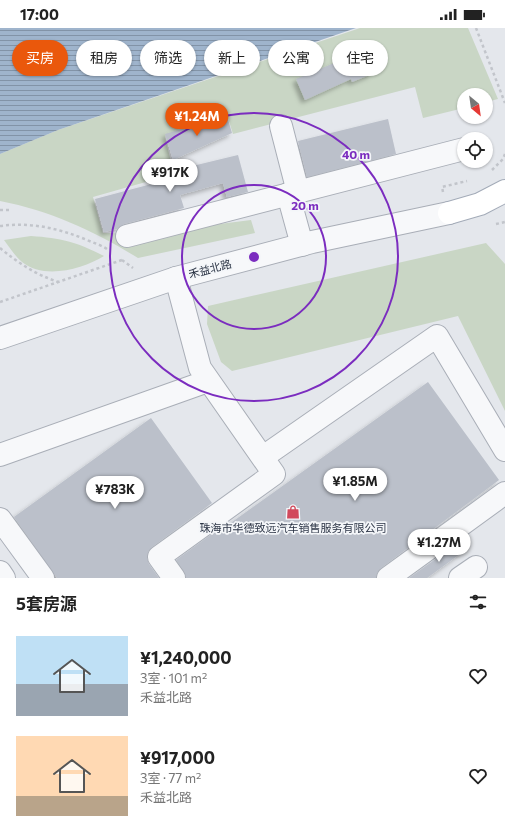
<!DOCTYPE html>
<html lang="zh">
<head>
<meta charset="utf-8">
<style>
	body { margin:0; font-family:Commissioner,"Noto Sans SC",sans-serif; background:#f2f2f2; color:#222; height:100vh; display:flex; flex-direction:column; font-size:15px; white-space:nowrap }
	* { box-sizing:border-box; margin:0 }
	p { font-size:13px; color:#767676 }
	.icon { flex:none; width:22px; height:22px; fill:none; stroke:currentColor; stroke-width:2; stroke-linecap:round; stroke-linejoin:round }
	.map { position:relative; height:550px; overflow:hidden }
	.details { display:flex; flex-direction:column; background:#fff; flex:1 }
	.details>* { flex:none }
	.banner { position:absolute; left:12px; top:12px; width:481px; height:36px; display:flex; gap:8px }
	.needle { width:26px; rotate:151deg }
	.controls { position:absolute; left:457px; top:60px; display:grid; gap:8px }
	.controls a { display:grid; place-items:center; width:36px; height:36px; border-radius:50%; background:#fff; box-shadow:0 1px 3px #0004; font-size:20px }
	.price { position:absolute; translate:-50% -34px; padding:0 9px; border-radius:14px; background:#fff; color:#222; font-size:13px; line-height:26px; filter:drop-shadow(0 1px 2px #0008) }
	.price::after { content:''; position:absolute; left:50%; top:24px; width:12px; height:9px; margin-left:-6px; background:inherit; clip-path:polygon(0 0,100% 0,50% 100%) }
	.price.current { background:#ea580c; color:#fff }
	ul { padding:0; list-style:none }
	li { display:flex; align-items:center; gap:12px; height:100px; padding:0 16px }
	li span { display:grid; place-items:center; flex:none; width:112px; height:80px; border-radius:0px; color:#555 }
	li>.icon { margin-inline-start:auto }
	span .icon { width:48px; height:48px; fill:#fffc; stroke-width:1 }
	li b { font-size:17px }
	h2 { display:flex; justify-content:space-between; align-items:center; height:48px; padding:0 16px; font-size:17px }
	.pill { padding:0 14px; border-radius:18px; background:#fff; box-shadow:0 1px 3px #0004; font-size:14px; line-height:36px }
	.pill.current { background:#ea580c; color:#fff }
	.status { display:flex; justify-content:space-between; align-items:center; height:28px; padding:0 20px; background:#fff; direction:ltr }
	.status svg { height:11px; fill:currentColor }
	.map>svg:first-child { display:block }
</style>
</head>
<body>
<div class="status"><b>17:00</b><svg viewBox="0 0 49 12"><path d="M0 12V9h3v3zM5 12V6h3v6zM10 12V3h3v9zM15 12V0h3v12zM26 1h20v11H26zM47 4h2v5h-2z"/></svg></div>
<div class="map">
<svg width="505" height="550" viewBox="0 0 505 550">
	<defs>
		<pattern id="water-rules" width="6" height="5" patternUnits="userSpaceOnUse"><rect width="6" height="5" fill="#9fb4cc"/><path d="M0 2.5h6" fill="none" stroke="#8293a7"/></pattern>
		<filter id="shadow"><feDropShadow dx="-3.5" dy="3.5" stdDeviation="2" flood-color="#0004"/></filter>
	</defs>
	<rect width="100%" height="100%" fill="#e4e7ec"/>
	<g fill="#c9d6c5">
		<path d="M360,0h108l30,71 -12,3v-7h-22v13l-41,10 -8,-31 -182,47 -5,-16 -63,19 9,37 -81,23 10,36 38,1 110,-14 4,13 -117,25c-44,-27 -87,-47 -138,-57v-47l58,-24z"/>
		<path d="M31,208c30,2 46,6 73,20 -21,13 -60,24 -82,6 -7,-6 -12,-14 -18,-22z"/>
		<polygon points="486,215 505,236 505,383 458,288 232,343 221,334 207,296 208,278"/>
	</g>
	<polygon fill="url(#water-rules)" points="0,0 356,0 58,102 0,126"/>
	<g fill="#bbc0ca" filter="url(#shadow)">
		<polygon points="363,23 372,46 352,54 351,51 305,72 296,51"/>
		<polygon points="227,88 232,105 173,132 165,106"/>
		<polygon points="388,91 396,126 307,149 298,113"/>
		<polygon points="238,127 248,164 227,169 223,155 180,167 184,180 124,196 117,201 104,204 95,171 178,149 176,142"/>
		<polygon points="428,354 499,452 381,540 377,545 376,550 186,550 184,543 176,532 227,495 228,497"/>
		<polygon points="151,390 212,475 152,519 148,524 147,530 149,536 159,550 57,550 14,489"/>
		<polygon points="458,515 464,523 427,550 409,550"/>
	</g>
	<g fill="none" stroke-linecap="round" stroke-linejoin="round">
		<g stroke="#a9aeb7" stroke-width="24">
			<g id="minor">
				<polyline points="281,98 298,164"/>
				<polyline points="288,166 302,217"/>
				<polyline points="127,208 464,121"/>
				<polyline points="0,310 176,250 312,214 449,185"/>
				<polyline points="0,427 208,353"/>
				<polyline points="263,429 437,308 505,422"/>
				<polyline points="0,491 43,550"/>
				<polyline points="0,544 4,550"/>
				<polyline points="174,550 159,529 274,446 200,340 176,250"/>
				<polyline points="388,550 505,465"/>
				<polyline points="460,550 476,539"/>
			</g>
		</g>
		<g stroke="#a3abb8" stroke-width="24">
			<polyline id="major" points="449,185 480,176 505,163"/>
		</g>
		<g stroke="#c2c5cb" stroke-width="2.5" stroke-dasharray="3 3" stroke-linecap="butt">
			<polyline points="476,0 505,75"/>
			<polyline points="492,142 503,131 505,126"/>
			<polyline points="443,164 442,159 467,153"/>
			<polyline points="0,182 11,182"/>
			<polyline points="496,196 505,194"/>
			<path d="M0,198c31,-4 58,2 87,14 7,3 14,5 20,9"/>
			<path d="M0,220c18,15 35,26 58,34"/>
			<polyline points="122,232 133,240"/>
			<polyline points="0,274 122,232"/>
		</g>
		<use href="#minor" stroke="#f7f8fa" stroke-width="22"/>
		<use href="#major" stroke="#fff" stroke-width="22"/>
	</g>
	<g fill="none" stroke="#7b2cbf" stroke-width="2">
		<circle cx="254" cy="229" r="72"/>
		<circle cx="254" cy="229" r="144"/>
	</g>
	<defs>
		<g id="shop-bare" transform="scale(1.08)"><path d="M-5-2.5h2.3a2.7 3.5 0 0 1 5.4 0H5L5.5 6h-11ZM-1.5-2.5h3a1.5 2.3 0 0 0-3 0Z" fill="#d1495b" stroke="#f4f6f9" stroke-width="2.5" paint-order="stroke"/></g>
	</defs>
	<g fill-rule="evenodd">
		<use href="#shop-bare" x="293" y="484"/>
	</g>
	<g text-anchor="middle" stroke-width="3.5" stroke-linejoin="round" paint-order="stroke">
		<g font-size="11" fill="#2b3445" stroke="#f4f6f9">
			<text transform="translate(210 241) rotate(-15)" y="4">禾益北路</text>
		</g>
		<g font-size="11" fill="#2b3445" stroke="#f4f6f9">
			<text x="293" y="504">珠海市华德致远汽车销售服务有限公司</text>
		</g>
	</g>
	<circle cx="254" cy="229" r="6" fill="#7b2cbf" stroke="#f4f6f9" stroke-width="2"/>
	<g font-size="12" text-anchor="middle" font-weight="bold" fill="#7b2cbf" stroke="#f4f6f9" stroke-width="3.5" stroke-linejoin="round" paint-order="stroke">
		<text x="356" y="131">40 m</text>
		<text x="305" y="182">20 m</text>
	</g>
</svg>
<div class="controls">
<a><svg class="needle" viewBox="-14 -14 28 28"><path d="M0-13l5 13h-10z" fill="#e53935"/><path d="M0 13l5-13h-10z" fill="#767676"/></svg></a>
<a><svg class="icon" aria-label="locate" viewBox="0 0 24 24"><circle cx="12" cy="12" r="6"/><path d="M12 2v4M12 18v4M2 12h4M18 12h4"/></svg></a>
</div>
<b class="price current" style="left:197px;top:109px">¥1.24M</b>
<b class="price" style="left:170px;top:165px">¥917K</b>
<b class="price" style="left:355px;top:474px">¥1.85M</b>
<b class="price" style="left:115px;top:482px">¥783K</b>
<b class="price" style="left:439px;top:535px">¥1.27M</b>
<div class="banner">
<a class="pill current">买房</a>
<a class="pill">租房</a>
<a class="pill">筛选</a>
<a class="pill">新上</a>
<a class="pill">公寓</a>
<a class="pill">住宅</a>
</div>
</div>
<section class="details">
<h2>5套房源<svg class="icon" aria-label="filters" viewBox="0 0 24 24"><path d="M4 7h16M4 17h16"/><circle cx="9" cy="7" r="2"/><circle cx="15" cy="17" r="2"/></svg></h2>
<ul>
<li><span style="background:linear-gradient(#bfe0f5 60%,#9aa5b1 0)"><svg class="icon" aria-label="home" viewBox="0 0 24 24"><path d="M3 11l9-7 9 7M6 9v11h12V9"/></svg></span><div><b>¥1,240,000</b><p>3室 · 101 m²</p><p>禾益北路</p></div><svg class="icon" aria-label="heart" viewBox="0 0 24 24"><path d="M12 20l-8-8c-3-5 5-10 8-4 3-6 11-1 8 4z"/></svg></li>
<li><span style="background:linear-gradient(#ffd9b3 75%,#b9a48a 0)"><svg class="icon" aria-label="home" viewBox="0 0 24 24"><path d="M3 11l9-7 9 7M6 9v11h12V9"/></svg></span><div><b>¥917,000</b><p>3室 · 77 m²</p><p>禾益北路</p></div><svg class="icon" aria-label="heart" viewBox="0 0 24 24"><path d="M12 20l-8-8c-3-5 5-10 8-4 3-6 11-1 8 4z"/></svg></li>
</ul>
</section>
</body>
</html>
